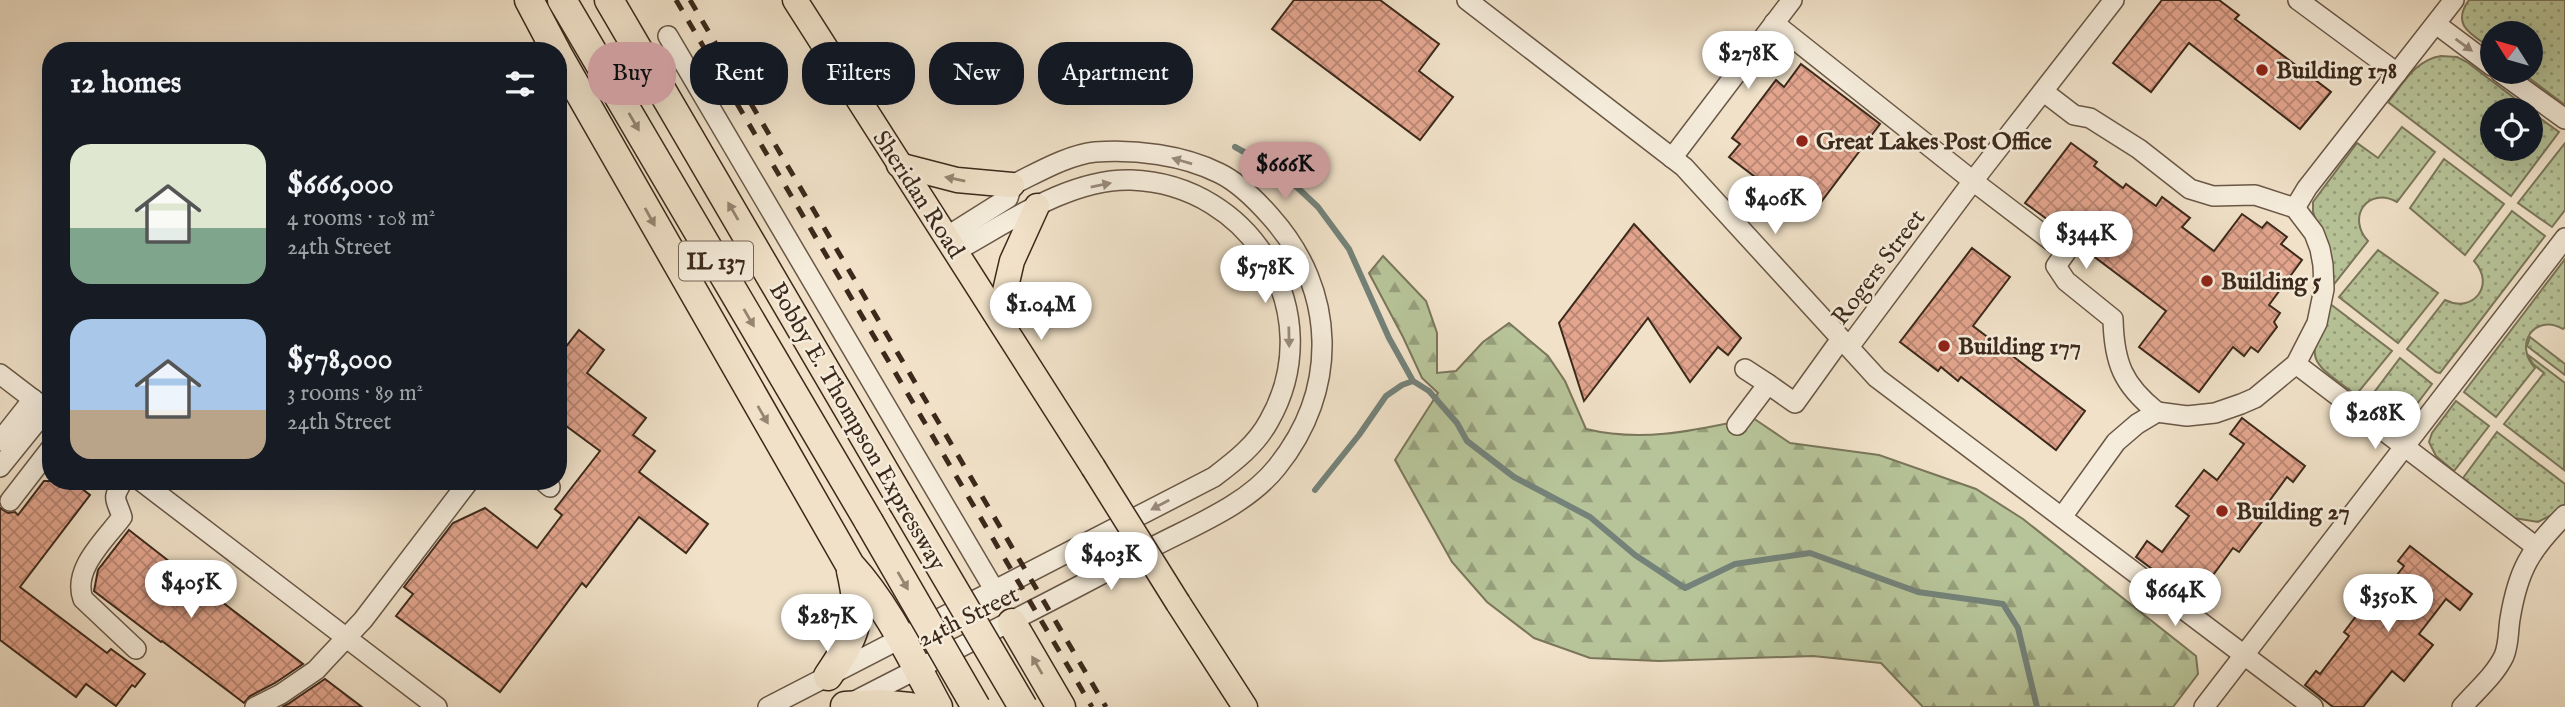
<!DOCTYPE html>
<html lang="en">
<head>
<meta charset="utf-8">
<style>
	body { margin:0; font-family:"IM FELL English",serif; background:#242831; color:#f1f3f6; height:100vh; display:flex; flex-direction:column; font-size:26px; white-space:nowrap }
	* { box-sizing:border-box; margin:0 }
	p { font-size:23px; color:#9ea1a6 }
	.icon { flex:none; width:38px; height:38px; fill:none; stroke:currentColor; stroke-width:2; stroke-linecap:round; stroke-linejoin:round }
	.map { position:relative; flex:1; overflow:hidden }
	.sheet { position:absolute; left:42px; top:42px; width:525px; height:448px; display:flex; flex-direction:column; background:#171b24; border-radius:28px; box-shadow:0 7px 28px #0002 }
	.sheet>* { flex:none }
	.guide { position:absolute; left:588px; top:42px; width:665px; height:63px; display:flex; gap:14px }
	.needle { width:46px; rotate:307deg }
	.fabs { position:absolute; left:2480px; top:21px; display:grid; gap:14px }
	.fabs a { display:grid; place-items:center; width:63px; height:63px; border-radius:50%; background:#171b24; box-shadow:0 7px 28px #0002; font-size:35px }
	.price { position:absolute; translate:-50% -60px; padding:0 16px; border-radius:24px; background:#fff; color:#222; font-size:23px; line-height:46px; filter:drop-shadow(0 2px 4px #0008) }
	.price::after { content:''; position:absolute; left:50%; top:42px; width:21px; height:16px; margin-left:-10px; background:inherit; clip-path:polygon(0 0,100% 0,50% 100%) }
	.price.current { background:#c59692; color:#111 }
	ul { padding:0; list-style:none }
	li { display:flex; align-items:center; gap:21px; height:175px; padding:0 28px }
	li span { display:grid; place-items:center; flex:none; width:196px; height:140px; border-radius:21px; color:#555 }
	li>.icon { margin-inline-start:auto }
	span .icon { width:84px; height:84px; fill:#fffc; stroke-width:1 }
	li b { font-size:30px }
	h2 { display:flex; justify-content:space-between; align-items:center; height:84px; padding:0 28px; font-size:30px }
	.pill { padding:0 24px; border-radius:28px; background:#171b24; box-shadow:0 7px 28px #0002; font-size:24px; line-height:63px }
	.pill.current { background:#c59692; color:#111 }
	.map>svg:first-child { display:block }
</style>
</head>
<body>
<div class="map">
<svg width="2565" height="707" viewBox="0 0 2565 707">
	<defs>
		<pattern id="grass-dots" width="8" height="8" patternUnits="userSpaceOnUse" patternTransform="scale(1.75)"><rect width="8" height="8" fill="#b7c398"/><path d="M2 2h.1M6 6h.1" fill="none" stroke="#969e7b" stroke-width="1.8" stroke-linecap="round"/></pattern>
		<pattern id="forest-firs" width="22" height="20" patternUnits="userSpaceOnUse" patternTransform="scale(1.75)"><rect width="22" height="20" fill="#b7c398"/><path d="M5 1l3.5 6h-7zM16 11l3.5 6h-7z" fill="#969e7b"/></pattern>
		<pattern id="building-cross-hatch" width="8" height="8" patternUnits="userSpaceOnUse" patternTransform="scale(1.75)"><rect width="8" height="8" fill="#e3a58e"/><path d="M0 0l8 8M0 8l8-8" fill="none" stroke="#b98673"/></pattern>
	</defs>
	<rect width="100%" height="100%" fill="#f0e1c8"/>
	<filter id="stains"><feTurbulence type="fractalNoise" baseFrequency=".00286" numOctaves="4"/><feColorMatrix values="0 0 0 0 .2 0 0 0 0 .09 0 0 0 0 .02 0 0 0 .5 -.17"/></filter>
	<radialGradient id="worn" r=".72"><stop offset=".6" stop-color="#630" stop-opacity="0"/><stop offset="1" stop-color="#630" stop-opacity=".3"/></radialGradient>
	<g fill="url(#grass-dots)" stroke="#7a765a" stroke-width="2">
		<path d="M2469,0h96v105l-44,-33h9v-39h-38v16c-19,-14 -42,-23 -23,-49z"/>
		<path d="M2441,56l16,1 10,5 63,48h-38v39h38v-38l29,21 -48,64 -123,-94c15,-18 27,-42 53,-46z"/>
		<path d="M2402,127l33,25 -38,50c-29,-16 -51,15 -29,39l-37,47 -7,-50 -11,-25v-11l44,-59 21,15z"/>
		<polygon points="2565,143 2565,210 2552,227 2518,203"/>
		<polygon points="2444,159 2504,204 2465,255 2410,208"/>
		<path d="M2512,211l33,25 -105,137 -4,-1 -29,-23 38,-49c28,14 51,-15 29,-39z"/>
		<polygon points="2378,250 2438,293 2398,343 2339,297"/>
		<path d="M2565,259v68l-2,2c-28,-16 -50,15 -28,39l-39,49 -32,-25z"/>
		<path d="M2329,303l63,48 -36,44c-51,-38 -48,-32 -27,-92z"/>
		<polygon points="2530,337 2565,364 2565,375 2527,346"/>
		<polygon points="2527,354 2565,383 2564,470 2504,424 2544,373 2533,364"/>
		<polygon points="2400,358 2432,384 2407,417 2394,422 2366,403"/>
		<polygon points="2456,401 2489,426 2454,471 2436,456 2429,442 2432,433"/>
		<polygon points="2497,432 2565,484 2565,508 2538,522 2514,518 2463,478"/>
	</g>
	<path fill="url(#forest-firs)" stroke="#7a765a" stroke-width="2" d="M1383,256l43,45 11,32v40l19,-2 27,-29 26,-19 39,33 17,25 21,48c58,14 110,1 167,-11l37,25 89,12 97,34 47,30 173,137 2,18 -25,33h-250l-42,-44 -68,-7 -154,5 -69,-3 -56,-20 -47,-36 -35,-40 -57,-102 43,-67 -16,-15 -19,-41 -34,-64z"/>
	<g fill="none" stroke-linecap="round" stroke-linejoin="round">
		<g stroke="#748279" stroke-width="6">
			<polyline points="1235,147 1282,173 1318,207 1349,249 1389,338 1413,381 1429,391 1457,423 1467,441 1514,477 1590,517 1635,555 1685,588 1735,564 1810,553 1918,592 2003,604 2018,628 2037,707"/>
			<polyline points="1315,490 1359,435 1386,396 1402,385 1413,381"/>
		</g>
	</g>
	<g fill="url(#building-cross-hatch)" stroke="#3c291b" stroke-width="2">
		<polygon points="1294,0 1380,0 1439,44 1419,71 1453,97 1420,140 1272,29"/>
		<polygon points="2162,0 2219,0 2239,15 2235,19 2331,92 2300,129 2189,43 2151,92 2113,63"/>
		<polygon points="1801,64 1880,124 1809,218 1729,157 1740,144 1732,138 1776,80 1784,87"/>
		<polygon points="2071,143 2097,162 2094,166 2123,188 2126,184 2156,206 2162,197 2190,218 2182,227 2214,251 2242,214 2262,228 2267,222 2287,237 2281,244 2302,260 2269,305 2280,313 2274,322 2277,327 2258,352 2251,347 2244,356 2233,347 2199,392 2139,347 2166,311 2080,246 2082,242 2053,219 2051,222 2025,203"/>
		<polygon points="1634,224 1741,338 1728,355 1718,347 1690,382 1648,318 1584,401 1559,323"/>
		<polygon points="1972,248 2010,277 1973,326 2085,411 2056,450 1961,377 1958,381 1941,367 1938,371 1900,342"/>
		<polygon points="579,330 604,350 587,373 646,418 633,435 655,451 639,472 708,524 686,553 639,517 586,587 582,583 500,692 396,616 413,594 404,587 453,523 485,508 537,548 562,515 555,509 600,451 558,420 558,357"/>
		<polygon points="2242,418 2305,466 2293,482 2287,477 2259,515 2264,519 2239,552 2233,548 2205,586 2209,589 2198,603 2136,557 2147,541 2162,552 2189,516 2176,506 2204,470 2217,480 2244,444 2230,434"/>
		<polygon points="44,481 72,481 90,495 20,587 107,653 111,649 145,674 135,687 132,685 116,706 86,684 76,697 0,640 0,508 8,513 15,512 18,515"/>
		<polygon points="129,530 179,569 303,664 275,683 250,696 244,703 162,641 161,642 94,591 98,570"/>
		<polygon points="2410,546 2472,594 2460,610 2446,599 2419,634 2433,645 2404,681 2392,671 2363,707 2333,707 2305,685 2316,671 2320,674 2349,636 2344,632 2369,599 2375,603 2404,566 2398,561"/>
		<polygon points="325,679 362,707 282,707 288,704"/>
	</g>
	<g fill="none" stroke-linecap="round" stroke-linejoin="round">
		<g stroke="#695746" stroke-width="22">
			<g id="minor">
				<polyline points="1467,0 1684,167 1877,378 2313,707"/>
				<polyline points="2298,0 2397,73"/>
				<path d="M1774,23l199,158 93,71 -10,14 10,15 47,38c1,44 10,66 44,93"/>
				<polyline points="2436,24 2492,66"/>
				<polyline points="668,36 995,591"/>
				<polyline points="2500,72 2565,119"/>
				<polyline points="2044,92 2074,115 2090,118 2139,149 2190,189 2213,196 2255,195 2295,208 2314,233 2320,249 2323,265 2324,289 2317,323 2296,364 2255,398 2241,404 2215,413 2187,416 2157,412 2137,424 2116,442 2062,517"/>
				<polyline points="1672,158 1792,0"/>
				<polyline points="2295,208 2307,188 2454,0"/>
				<polyline points="1849,347 1973,181 2114,0"/>
				<polyline points="2296,364 2535,546"/>
				<polyline points="1745,369 1768,384"/>
				<polyline points="0,374 51,413"/>
				<polyline points="1737,425 1768,384 1795,403 1841,339"/>
				<polyline points="0,441 33,399"/>
				<polyline points="0,467 47,409"/>
				<path d="M123,481c-12,19 -7,17 -1,36 -17,23 -50,52 -39,82l53,50"/>
				<polyline points="141,481 437,707"/>
				<polyline points="543,481 550,487"/>
				<polyline points="10,501 51,448"/>
				<path d="M853,702c99,-51 198,-100 296,-153 43,-23 97,-43 128,-82 62,-77 60,-176 -6,-250 -14,-16 -33,-35 -52,-44 -36,-18 -84,-24 -124,-21 -28,3 -58,21 -83,33l-4,13 -62,39"/>
				<polyline points="255,707 281,694 316,670 328,657 363,620 469,481"/>
				<path d="M768,707l446,-230c21,-16 42,-32 55,-56 61,-107 -17,-237 -138,-241 -61,-2 -124,43 -175,71"/>
				<polyline points="2204,707 2565,238"/>
				<path d="M2462,707c14,-16 33,-32 42,-51 5,-12 4,-24 6,-37 8,-49 20,-69 55,-104"/>
			</g>
		</g>
		<g stroke="#3c291b" stroke-width="27">
			<g id="major">
				<polyline points="795,0 1093,467"/>
				<polyline points="899,165 957,180 1012,185"/>
				<polyline points="999,317 1012,261 1037,206"/>
				<polyline points="1178,603 1245,707"/>
			</g>
		</g>
		<g stroke="#3c291b" stroke-width="31">
			<g id="highway">
				<polyline points="529,0 556,51"/>
				<polyline points="562,0 869,522"/>
				<polyline points="609,0 903,503"/>
				<path d="M558,55l292,510c37,40 62,94 88,142"/>
				<polyline points="1012,623 1061,707"/>
				<path d="M828,676c28,-42 35,-54 23,-105"/>
				<polyline points="845,706 879,704 910,707"/>
			</g>
		</g>
		<use href="#minor" stroke="#f5ecdb" stroke-width="19"/>
		<use href="#major" stroke="#f0e1c8" stroke-width="24"/>
		<use href="#highway" stroke="#f0e1c8" stroke-width="28"/>
		<g stroke="#3c291b" stroke-width="5" stroke-dasharray="12 12" stroke-linecap="butt">
			<polyline points="676,0 1092,707"/>
			<polyline points="690,0 1106,707"/>
		</g>
		<g stroke="#3c291b" stroke-width="27" stroke-linecap="butt">
			<polyline id="major-bridge" points="1093,467 1178,603"/>
		</g>
		<g stroke="#3c291b" stroke-width="31" stroke-linecap="butt">
			<g id="highway-bridge">
				<polyline points="903,503 1023,707"/>
				<polyline points="869,522 976,707"/>
			</g>
		</g>
		<use href="#major-bridge" stroke="#f0e1c8" stroke-width="24"/>
		<use href="#highway-bridge" stroke="#f0e1c8" stroke-width="28"/>
	</g>
	<defs><path id="oneway-solid" d="M-6-.8H1V-3.2L6.5 0L1 3.2V.8H-6Z" transform="scale(1.75)"/></defs>
	<g fill="#988a7b">
		<use href="#oneway-solid" transform="translate(2464 45) rotate(36)"/>
		<use href="#oneway-solid" transform="translate(1182 161) rotate(-164)"/>
		<use href="#oneway-solid" transform="translate(1101 185) rotate(-11)"/>
		<use href="#oneway-solid" transform="translate(1289 337) rotate(89)"/>
		<use href="#oneway-solid" transform="translate(1160 505) rotate(152)"/>
	</g>
	<g fill="#968572">
		<use href="#oneway-solid" transform="translate(634 122) rotate(60)"/>
		<use href="#oneway-solid" transform="translate(955 179) rotate(-168)"/>
		<use href="#oneway-solid" transform="translate(733 211) rotate(-120)"/>
		<use href="#oneway-solid" transform="translate(650 217) rotate(61)"/>
		<use href="#oneway-solid" transform="translate(749 318) rotate(60)"/>
		<use href="#oneway-solid" transform="translate(763 415) rotate(60)"/>
		<use href="#oneway-solid" transform="translate(903 581) rotate(60)"/>
		<use href="#oneway-solid" transform="translate(1037 665) rotate(-120)"/>
	</g>
	<g fill="#8f2418" stroke="#f5ecdb" stroke-width="2.5">
		<circle cx="2262" cy="70" r="7"/>
		<circle cx="1802" cy="141" r="7"/>
		<circle cx="2207" cy="281" r="7"/>
		<circle cx="1944" cy="346" r="7"/>
		<circle cx="2222" cy="511" r="7"/>
	</g>
	<g text-anchor="middle" stroke-width="5" stroke-linejoin="round" paint-order="stroke">
		<rect fill="#f5ecdb" stroke="#746455" stroke-width="2" x="679" y="241.5" width="74" height="39" rx="5"/>
		<g font-size="23" font-weight="bold" fill="#3c291b">
			<text x="716" y="269">IL 137</text>
		</g>
		<g font-size="24" font-weight="bold" fill="#3c291b" stroke="#f5ecdb" text-anchor="start">
			<text x="2276" y="78">Building 178</text>
			<text x="1816" y="149">Great Lakes Post Office</text>
			<text x="2221" y="289">Building 5</text>
			<text x="1958" y="354">Building 177</text>
			<text x="2236" y="519">Building 27</text>
		</g>
		<g font-size="24" fill="#3c291b" stroke="#f5ecdb">
			<text transform="translate(919 194) rotate(57)" y="8">Sheridan Road</text>
			<text transform="translate(1878 267) rotate(-53)" y="8">Rogers Street</text>
			<text transform="translate(858 426) rotate(60)" y="8">Bobby E. Thompson Expressway</text>
			<text transform="translate(968 616) rotate(-26)" y="8">24th Street</text>
		</g>
	</g>
	<rect width="100%" height="100%" filter="url(#stains)"/>
	<rect width="100%" height="100%" fill="url(#worn)"/>
</svg>
<div class="fabs">
<a><svg class="needle" viewBox="-14 -14 28 28"><path d="M0-13l5 13h-10z" fill="#e53935"/><path d="M0 13l5-13h-10z" fill="#9ea1a6"/></svg></a>
<a><svg class="icon" aria-label="locate" viewBox="0 0 24 24"><circle cx="12" cy="12" r="6"/><path d="M12 2v4M12 18v4M2 12h4M18 12h4"/></svg></a>
</div>
<b class="price" style="left:1748px;top:91px">$278K</b>
<b class="price current" style="left:1285px;top:202px">$666K</b>
<b class="price" style="left:1775px;top:236px">$406K</b>
<b class="price" style="left:2086px;top:271px">$344K</b>
<b class="price" style="left:1265px;top:305px">$578K</b>
<b class="price" style="left:1041px;top:342px">$1.04M</b>
<b class="price" style="left:2375px;top:451px">$268K</b>
<b class="price" style="left:1111px;top:592px">$403K</b>
<b class="price" style="left:191px;top:620px">$405K</b>
<b class="price" style="left:2175px;top:628px">$664K</b>
<b class="price" style="left:2388px;top:634px">$350K</b>
<b class="price" style="left:827px;top:654px">$287K</b>
<div class="guide">
<a class="pill current">Buy</a>
<a class="pill">Rent</a>
<a class="pill">Filters</a>
<a class="pill">New</a>
<a class="pill">Apartment</a>
</div>
<section class="sheet">
<h2>12 homes<svg class="icon" aria-label="filters" viewBox="0 0 24 24"><path d="M4 7h16M4 17h16"/><circle cx="9" cy="7" r="2"/><circle cx="15" cy="17" r="2"/></svg></h2>
<ul>
<li><span style="background:linear-gradient(#dfe7d0 60%,#7fa58c 0)"><svg class="icon" aria-label="home" viewBox="0 0 24 24"><path d="M3 11l9-7 9 7M6 9v11h12V9"/></svg></span><div><b>$666,000</b><p>4 rooms · 108 m²</p><p>24th Street</p></div></li>
<li><span style="background:linear-gradient(#a9c7e8 65%,#b9a48a 0)"><svg class="icon" aria-label="home" viewBox="0 0 24 24"><path d="M3 11l9-7 9 7M6 9v11h12V9"/></svg></span><div><b>$578,000</b><p>3 rooms · 89 m²</p><p>24th Street</p></div></li>
</ul>
</section>
</div>
</body>
</html>
